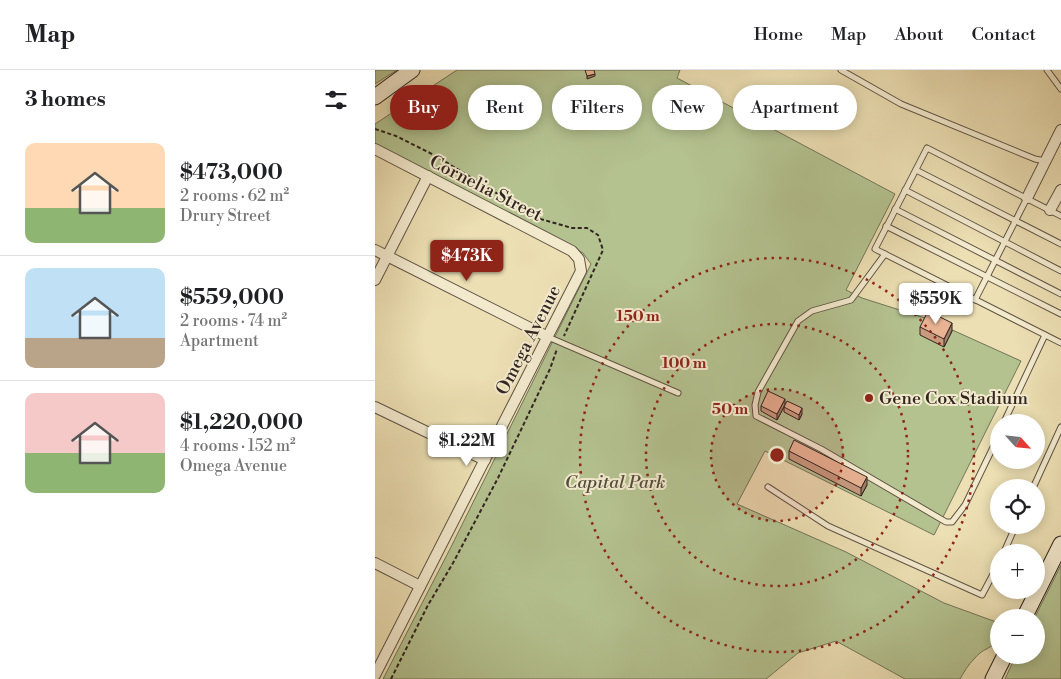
<!DOCTYPE html>
<html lang="en">
<head>
<meta charset="utf-8">
<style>
	body { margin:0; font-family:"Libre Bodoni",serif; background:#f6f6f6; color:#202124; height:100vh; display:flex; flex-direction:column; font-size:19px; white-space:nowrap }
	* { box-sizing:border-box; margin:0 }
	p { font-size:16px; color:#757577 }
	.icon { flex:none; width:28px; height:28px; fill:none; stroke:currentColor; stroke-width:2; stroke-linecap:round; stroke-linejoin:round }
	.map { position:relative; flex:1; overflow:hidden }
	.drawer { display:flex; flex-direction:column; background:#fff; width:375px }
	.drawer>* { flex:none }
	.top-card { position:absolute; left:15px; top:15px; width:475px; height:45px; display:flex; gap:10px }
	.needle { width:32px; rotate:117deg }
	.controls { position:absolute; left:615px; top:344px; display:grid; gap:10px }
	.controls a { display:grid; place-items:center; width:55px; height:55px; border-radius:50%; background:#fff; box-shadow:0 2px 12px #0003; font-size:25px }
	.price { position:absolute; translate:-50% -42px; padding:0 11px; border-radius:5px; background:#fff; color:#222; font-size:16px; line-height:32px; filter:drop-shadow(0 1px 2px #0008) }
	.price::after { content:''; position:absolute; left:50%; top:30px; width:15px; height:11px; margin-left:-8px; background:inherit; clip-path:polygon(0 0,100% 0,50% 100%) }
	.price.selected { background:#8f2418; color:#fff }
	ul { padding:0; list-style:none }
	li { display:flex; align-items:center; gap:15px; height:125px; padding:0 25px }
	li+li { border-top:1px solid #e0e0e0 }
	li span { display:grid; place-items:center; flex:none; width:140px; height:100px; border-radius:10px; color:#555 }
	li>.icon { margin-inline-start:auto }
	span .icon { width:60px; height:60px; fill:#fffc; stroke-width:1 }
	li b { font-size:21px }
	h2 { display:flex; justify-content:space-between; align-items:center; height:60px; padding:0 25px; font-size:21px }
	.pill { padding:0 18px; border-radius:22px; background:#fff; box-shadow:0 2px 12px #0003; font-size:18px; line-height:45px }
	.pill.selected { background:#8f2418; color:#fff }
	header { display:flex; align-items:center; gap:30px; box-sizing:border-box; height:70px; padding:0 25px; background:#fff; border-bottom:1px solid #e0e0e0 }
	header strong { font-size:24px }
	nav { display:flex; gap:28px; margin-inline-start:auto; font-size:18px }
	main { display:flex; flex:1; min-height:0 }
	.map>svg:first-child { display:block }
</style>
</head>
<body>
<header>
<strong>Map</strong>
<nav><a>Home</a><a>Map</a><a>About</a><a>Contact</a></nav>
</header>
<main>
<section class="drawer">
<h2>3 homes<svg class="icon" aria-label="filters" viewBox="0 0 24 24"><path d="M4 7h16M4 17h16"/><circle cx="9" cy="7" r="2"/><circle cx="15" cy="17" r="2"/></svg></h2>
<ul>
<li><span style="background:linear-gradient(#ffd9b3 65%,#8fb573 0)"><svg class="icon" aria-label="home" viewBox="0 0 24 24"><path d="M3 11l9-7 9 7M6 9v11h12V9"/></svg></span><div><b>$473,000</b><p>2 rooms · 62 m²</p><p>Drury Street</p></div></li>
<li><span style="background:linear-gradient(#bfe0f5 70%,#b9a48a 0)"><svg class="icon" aria-label="home" viewBox="0 0 24 24"><path d="M3 11l9-7 9 7M6 9v11h12V9"/></svg></span><div><b>$559,000</b><p>2 rooms · 74 m²</p><p>Apartment</p></div></li>
<li><span style="background:linear-gradient(#f6c9c9 60%,#8fb573 0)"><svg class="icon" aria-label="home" viewBox="0 0 24 24"><path d="M3 11l9-7 9 7M6 9v11h12V9"/></svg></span><div><b>$1,220,000</b><p>4 rooms · 152 m²</p><p>Omega Avenue</p></div></li>
</ul>
</section>
<div class="map">
<svg width="686" height="609" viewBox="0 0 686 609">
	<rect width="100%" height="100%" fill="#ecdfb3"/>
	<filter id="stains"><feTurbulence type="fractalNoise" baseFrequency=".004" numOctaves="4"/><feColorMatrix values="0 0 0 0 .2 0 0 0 0 .09 0 0 0 0 .02 0 0 0 .5 -.17"/></filter>
	<radialGradient id="worn" r=".72"><stop offset=".6" stop-color="#630" stop-opacity="0"/><stop offset="1" stop-color="#630" stop-opacity=".3"/></radialGradient>
	<g fill="#b4c290" stroke="#727458">
		<polygon points="0,0 22,0 0,14"/>
		<path d="M82,0h223l-3,8 218,116 -49,96 16,8 66,21 93,42 -87,174 -169,-84 -28,53 109,48 98,51 55,20c0,30 -11,19 -25,36 -6,6 -10,13 -14,20h-55l-69,-38 -38,12 -32,26h-383l68,-132 140,-283 -8,-11 -208,-109v-20z"/>
		<polygon points="686,495 686,609 630,609 641,585 661,585 660,547"/>
	</g>
	<g fill="none" stroke-linecap="round" stroke-linejoin="round">
		<g stroke="#605445" stroke-width="7">
			<g id="lane">
				<polyline points="466,0 526,34 660,89 670,91"/>
				<polyline points="672,0 686,19"/>
				<polyline points="541,100 686,174"/>
				<polyline points="530,120 686,201"/>
				<polyline points="520,139 686,224"/>
				<polyline points="686,146 552,78 500,179 686,273"/>
				<polyline points="511,156 686,244"/>
				<polyline points="510,184 476,230 437,241 423,251 383,322 380,335 381,346 446,379 571,452 577,452 590,435 624,365"/>
				<polyline points="600,230 652,128"/>
				<polyline points="173,267 303,323"/>
				<polyline points="629,352 670,265"/>
				<polyline points="393,417 453,456 607,525 624,493"/>
				<polyline points="658,418 686,357"/>
				<polyline points="629,482 641,455"/>
			</g>
		</g>
		<g stroke="#605445" stroke-width="12">
			<g id="street">
				<polyline points="0,79 197,181 204,189 206,201 0,605"/>
				<polyline points="652,128 686,60"/>
				<polyline points="675,140 686,120"/>
				<polyline points="0,180 173,267"/>
				<polyline points="0,210 53,106"/>
				<polyline points="0,337 110,390"/>
				<polyline points="0,493 45,516"/>
			</g>
		</g>
		<g stroke="#312520" stroke-width="17">
			<g id="secondary">
				<polyline points="0,27 37,0"/>
				<polyline points="649,548 686,474"/>
				<polyline points="618,609 630,585"/>
			</g>
		</g>
		<g stroke="#312520" stroke-width="2" stroke-dasharray="4 2.5" stroke-linecap="butt">
			<polyline points="0,59 21,66 61,86 162,148 197,158 212,158 223,165 228,180 189,266"/>
			<polyline points="16,609 53,535 78,493 123,408 175,299 182,279"/>
		</g>
		<use href="#lane" stroke="#f3eace" stroke-width="5"/>
		<use href="#street" stroke="#f3eace" stroke-width="10"/>
		<use href="#secondary" stroke="#f3eace" stroke-width="15"/>
	</g>
	<g fill="#c89a7e" stroke="#312520">
		<polygon points="545,257 577,261 569,277 545,265"/>
		<polygon points="410,334 427,344 424,350 409,342 409,337 402,350 386,341 386,336"/>
		<polygon points="414,381 492,415 486,426 414,389"/>
	</g>
	<g fill="#a27d67" stroke="#312520">
		<polygon points="220,4 220,6 212,9 212,6"/>
		<polygon points="577,253 577,261 569,277 569,269"/>
		<polygon points="410,329 410,335 402,350 402,344"/>
		<polygon points="427,338 427,344 424,350 424,345"/>
		<polygon points="492,407 492,415 486,426 486,418"/>
	</g>
	<g fill="#e8b393" stroke="#312520">
		<polygon points="210,0 219,0 220,4 212,6"/>
		<polygon points="553,241 577,253 569,269 545,257"/>
		<polygon points="393,321 410,329 402,344 386,336"/>
		<polygon points="412,331 427,338 424,345 409,337"/>
		<polygon points="419,370 492,407 486,418 414,381"/>
	</g>
	<circle cx="402" cy="385" r="66" fill="#8f2418" fill-opacity=".12"/>
	<g fill="none" stroke="#8f2418" stroke-width="2.5" stroke-dasharray="2.5 5">
		<circle cx="402" cy="385" r="66"/>
		<circle cx="402" cy="385" r="131"/>
		<circle cx="402" cy="385" r="197"/>
	</g>
	<circle fill="#8f2418" stroke="#f3eace" stroke-width="2" cx="494" cy="328" r="5"/>
	<g text-anchor="middle" stroke-width="4" stroke-linejoin="round" paint-order="stroke">
		<g font-size="18" fill="#312520" stroke="#f3eace">
			<text transform="translate(111 118) rotate(27)" y="6">Cornelia Street</text>
			<text transform="translate(153 270) rotate(-63)" y="6">Omega Avenue</text>
		</g>
		<g font-size="18" fill="#312520" stroke="#f3eace" text-anchor="start">
			<text x="504" y="334">Gene Cox Stadium</text>
		</g>
		<g font-size="18" font-style="italic" fill="#524c3c" stroke="#f3eace">
			<text x="240" y="418">Capital Park</text>
		</g>
	</g>
	<circle cx="402" cy="385" r="8" fill="#8f2418" stroke="#f3eace" stroke-width="2.5"/>
	<g font-size="15" text-anchor="middle" font-weight="bold" fill="#8f2418" stroke="#f3eace" stroke-width="4" stroke-linejoin="round" paint-order="stroke">
		<text x="263" y="251">150 m</text>
		<text x="309" y="298">100 m</text>
		<text x="355" y="344">50 m</text>
	</g>
	<rect width="100%" height="100%" filter="url(#stains)"/>
	<rect width="100%" height="100%" fill="url(#worn)"/>
</svg>
<div class="controls">
<a><svg class="needle" viewBox="-14 -14 28 28"><path d="M0-13l5 13h-10z" fill="#e53935"/><path d="M0 13l5-13h-10z" fill="#757577"/></svg></a>
<a><svg class="icon" aria-label="locate" viewBox="0 0 24 24"><circle cx="12" cy="12" r="6"/><path d="M12 2v4M12 18v4M2 12h4M18 12h4"/></svg></a>
<a>+</a>
<a>−</a>
</div>
<b class="price selected" style="left:92px;top:212px">$473K</b>
<b class="price" style="left:561px;top:255px">$559K</b>
<b class="price" style="left:92px;top:397px">$1.22M</b>
<div class="top-card">
<a class="pill selected">Buy</a>
<a class="pill">Rent</a>
<a class="pill">Filters</a>
<a class="pill">New</a>
<a class="pill">Apartment</a>
</div>
</div>
</main>
</body>
</html>
